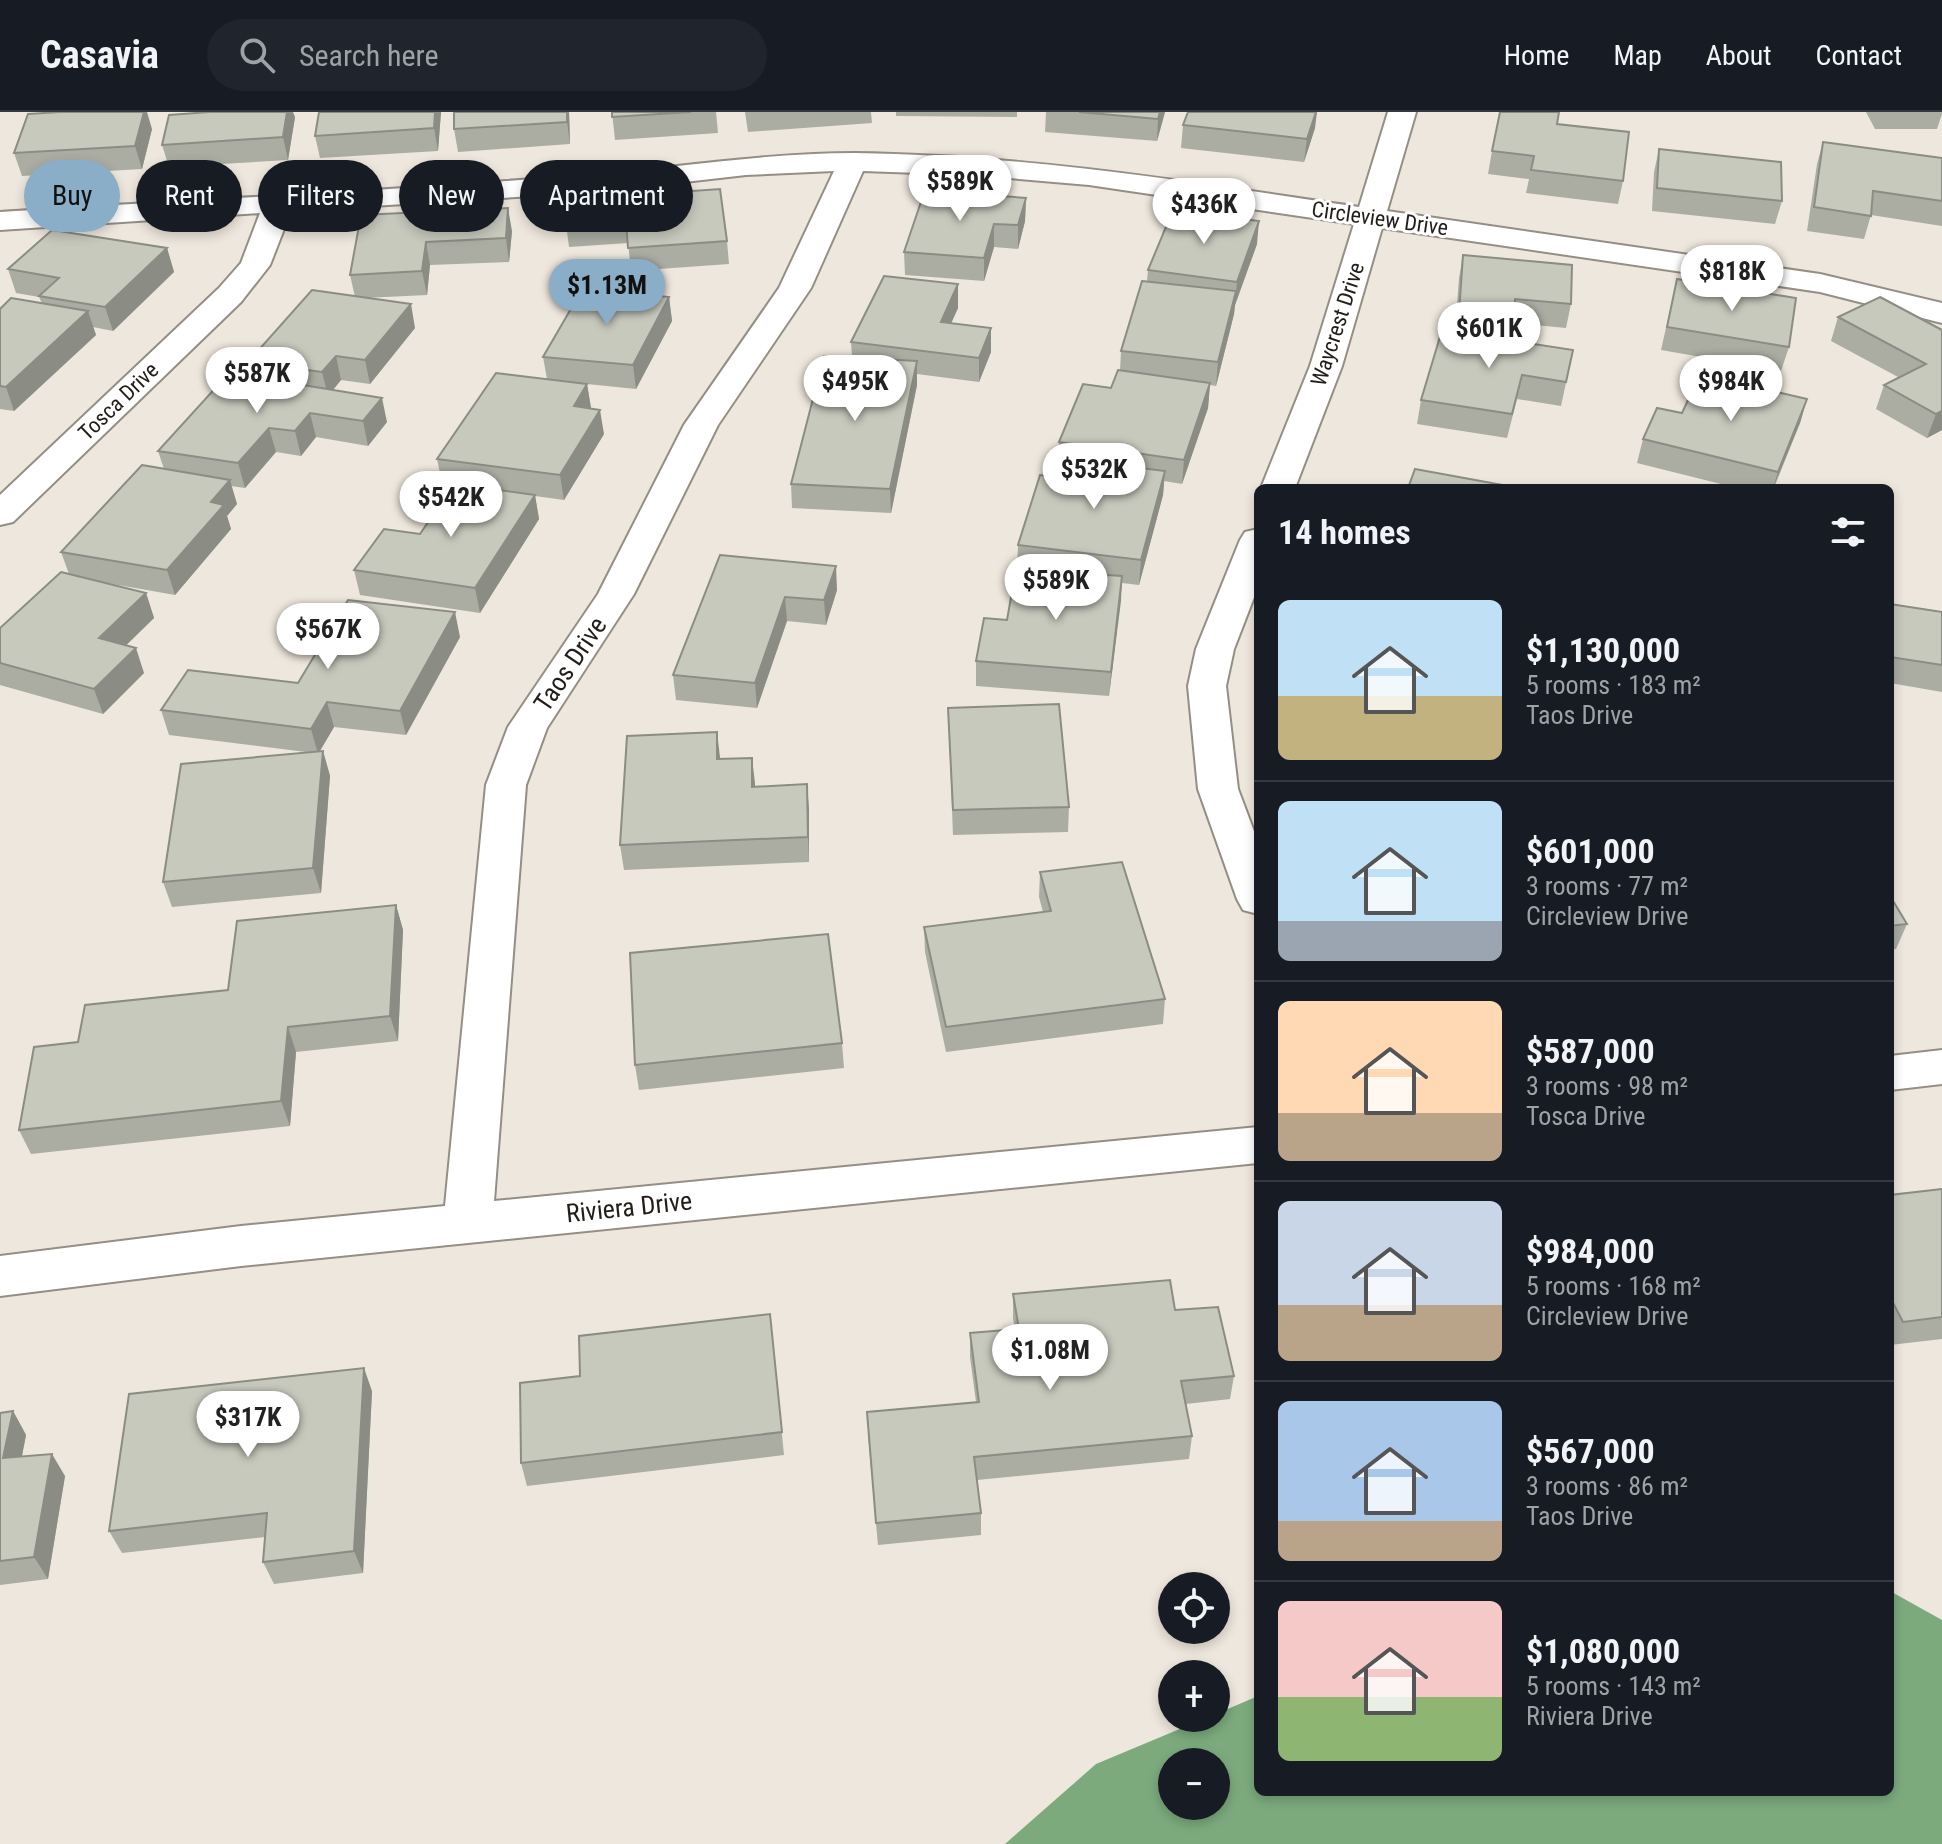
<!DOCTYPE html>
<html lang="en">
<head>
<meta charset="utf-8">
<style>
	body { margin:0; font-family:"Roboto Condensed",sans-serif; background:#20242c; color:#f1f3f6; height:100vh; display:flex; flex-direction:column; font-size:30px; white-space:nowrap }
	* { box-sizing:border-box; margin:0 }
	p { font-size:26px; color:#9ea1a6 }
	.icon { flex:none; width:44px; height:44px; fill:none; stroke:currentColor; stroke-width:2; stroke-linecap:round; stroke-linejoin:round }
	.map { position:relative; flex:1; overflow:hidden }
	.panel { position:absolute; left:1254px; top:372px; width:640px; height:1312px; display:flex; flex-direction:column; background:#171b24; border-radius:12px; box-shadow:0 4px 12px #0003 }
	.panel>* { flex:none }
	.banner { position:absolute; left:24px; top:48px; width:760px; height:72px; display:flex; gap:16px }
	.buttons { position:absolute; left:1158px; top:1460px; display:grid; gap:16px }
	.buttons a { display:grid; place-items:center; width:72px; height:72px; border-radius:50%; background:#171b24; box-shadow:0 4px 12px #0003; font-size:40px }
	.price { position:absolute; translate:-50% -68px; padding:0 18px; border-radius:28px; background:#fff; color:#222; font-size:26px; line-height:52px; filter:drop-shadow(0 2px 4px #0008) }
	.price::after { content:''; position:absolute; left:50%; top:48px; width:24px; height:18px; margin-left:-12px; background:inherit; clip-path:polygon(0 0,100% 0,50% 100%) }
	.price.active { background:#8aaec7; color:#111 }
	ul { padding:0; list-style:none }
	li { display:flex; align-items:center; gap:24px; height:200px; padding:0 24px }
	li+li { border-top:2px solid #363941 }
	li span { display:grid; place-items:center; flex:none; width:224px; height:160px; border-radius:12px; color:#555 }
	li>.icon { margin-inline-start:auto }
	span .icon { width:96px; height:96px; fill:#fffc; stroke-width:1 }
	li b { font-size:34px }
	h2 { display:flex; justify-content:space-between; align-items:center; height:96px; padding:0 24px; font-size:34px }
	.tag { padding:0 28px; border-radius:36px; background:#171b24; box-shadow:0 4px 12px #0003; font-size:28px; line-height:72px }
	.tag.active { background:#8aaec7; color:#111 }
	header { display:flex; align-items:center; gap:48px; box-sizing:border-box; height:112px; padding:0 40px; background:#171b24; border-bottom:2px solid #363941 }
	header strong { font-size:38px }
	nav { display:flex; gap:44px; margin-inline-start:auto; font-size:28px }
	.search { width:560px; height:72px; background:#20242c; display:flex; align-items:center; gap:20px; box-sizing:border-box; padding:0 28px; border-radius:44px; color:#9ea1a6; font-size:30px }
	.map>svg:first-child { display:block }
</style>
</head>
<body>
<header>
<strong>Casavia</strong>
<div class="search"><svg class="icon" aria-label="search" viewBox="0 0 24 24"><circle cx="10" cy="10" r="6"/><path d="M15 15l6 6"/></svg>Search here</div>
<nav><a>Home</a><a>Map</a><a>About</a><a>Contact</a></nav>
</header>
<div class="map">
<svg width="1942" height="1732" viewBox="0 0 1942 1732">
	<rect width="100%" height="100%" fill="#eee7dd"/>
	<path fill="#7caa7d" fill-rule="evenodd" d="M1890,1479l52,29v224h-937l91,-80 110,-46h10v-4l42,-18v96h632zM1172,1650h44v44h-44z"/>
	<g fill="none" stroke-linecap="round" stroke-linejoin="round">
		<g stroke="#948e84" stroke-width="4">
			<g id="minor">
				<path d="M1388,0h28l-29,99 433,63 122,29v20l-122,-31 -438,-64 -40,138 -47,122h-34l49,-122 44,-142 -265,-39 -115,-10 -111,-4 -52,117 -93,137 -84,169 -87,134 -21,57 -32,416 764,-74v36l-1017,103 -241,30v-40l241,-30 204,-20 41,-421 22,-58 90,-133 86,-169 95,-137 55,-117 -88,4 -149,17 -306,19 -21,54 -29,37 -228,220 -13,3v-30l219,-207 22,-25 19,-50 -260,17v-18c198,-13 397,-21 595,-38 87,-7 172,-21 260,-21 170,2 336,29 504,54z"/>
				<polygon points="1258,417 1258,475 1234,537 1226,574 1238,677 1258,730 1258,802 1243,798 1237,787 1198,677 1188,574 1196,537 1240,428 1245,420"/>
				<polygon points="1942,938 1942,972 1890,978 1890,944"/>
			</g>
		</g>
		<use href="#minor" fill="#fff" fill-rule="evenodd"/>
	</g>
	<g fill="#abada3">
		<polygon points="441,0 438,39 320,46 315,24"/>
		<polygon points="454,0 569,0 570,32 458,40 454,17"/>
		<polygon points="612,0 716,0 718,21 615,28"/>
		<polygon points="745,0 871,0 872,11 748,20"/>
		<polygon points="896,0 1017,0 1017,5 896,4"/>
		<polygon points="1046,0 1165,0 1157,29 1045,20"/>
		<polygon points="1866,0 1942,0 1942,2 1937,17 1875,17"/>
		<polygon points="295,5 288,48 169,55 162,33"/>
		<polygon points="1557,12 1623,69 1618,92 1526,81 1529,67 1488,62 1492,39"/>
		<polygon points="1183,13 1315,16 1304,50 1181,36"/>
		<polygon points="152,17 142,57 22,64 14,41"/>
		<polygon points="1823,30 1942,46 1942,114 1871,103 1864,127 1807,119 1817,52"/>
		<polygon points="1659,37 1782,89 1775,112 1652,99 1654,60"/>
		<polygon points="1026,86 1025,109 1018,137 994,135 984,169 905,163 904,140"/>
		<polygon points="565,88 727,129 729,152 631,159 628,131 569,135 566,112"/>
		<polygon points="361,103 512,119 509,150 430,153 427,183 365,186 415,216 370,272 341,268 333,278 387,310 368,334 316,325 301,344 276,340 245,376 231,374 237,392 227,404 231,417 175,483 101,470 146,481 154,506 126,533 144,561 103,602 0,573 0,516 69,462 61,440 164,357 158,339 252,265 248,250 355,185 350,163"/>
		<polygon points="1257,132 1235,193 1234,202 1216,274 1210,273 1208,296 1182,372 1164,369 1163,383 1139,473 1122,471 1109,584 976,574 976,549 1007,508 1017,457 1018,433 1078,367 1081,357 1058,354 1059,330 1111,276 1120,259 1121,239 1147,169 1148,158"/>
		<polygon points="167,136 174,160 113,219 93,215 96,223 14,299 0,297 0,197 42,191 39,185 16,181 8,157"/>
		<polygon points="1463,143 1571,192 1566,216 1513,211 1510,228 1573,238 1561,294 1517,287 1507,326 1417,312 1421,288 1455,220 1459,166"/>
		<polygon points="1677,167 1789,235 1781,259 1661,238"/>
		<polygon points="669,185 672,209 636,277 587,272 591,296 604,322 564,388 535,384 539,407 480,501 360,483 354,458 420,422 453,373 442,371 437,347 547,267 543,245"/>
		<polygon points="958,196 951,211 991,240 979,270 917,262 917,273 891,401 792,396 791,372 852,245 851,230"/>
		<polygon points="1838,205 1942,218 1942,318 1927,326 1876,297 1884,273 1898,265 1831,229"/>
		<polygon points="1807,287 1800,311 1774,376 1737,376 1637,351 1643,327 1682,301"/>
		<polygon points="720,443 837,478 826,513 787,509 757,596 676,588 673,563"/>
		<polygon points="1890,492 1942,500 1942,580 1890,571"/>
		<polygon points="460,525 406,623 334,615 320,639 323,639 330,664 321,781 172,795 163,770 306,640 169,623 161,598 298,571"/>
		<polygon points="948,596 1069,695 1068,720 953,723"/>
		<polygon points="720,647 755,675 809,697 809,750 624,758 620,733"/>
		<polygon points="1040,760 1165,887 1163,912 946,940 925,840 924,815 1043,800 1039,785"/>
		<polygon points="1890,784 1907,812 1896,837 1890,838"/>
		<polygon points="396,793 403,818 398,929 296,940 290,1014 31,1042 19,1018 78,930 228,878"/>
		<polygon points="842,931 844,956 639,978 635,953"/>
		<polygon points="1942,1077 1942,1227 1890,1233 1890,1083"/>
		<polygon points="1013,1182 1175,1198 1234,1264 1230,1287 1186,1292 1192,1324 1189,1347 977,1368 981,1401 981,1423 878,1433 868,1324 976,1290 970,1245 970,1221 1015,1218 1013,1206"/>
		<polygon points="770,1202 784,1343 527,1374 521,1351 580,1264"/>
		<polygon points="372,1279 363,1461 274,1472 263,1450 265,1425 122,1441 109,1419"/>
		<polygon points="13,1299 26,1323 22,1344 65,1364 48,1467 0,1473 0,1301"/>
	</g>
	<g fill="#8b8d84">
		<polygon points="144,0 147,0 152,17 142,57 135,34"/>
		<polygon points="287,0 293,0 295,5 288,48 283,25"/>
		<polygon points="435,0 441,0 438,39 434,16"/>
		<polygon points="567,0 569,0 570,32 567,10"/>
		<polygon points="1160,0 1165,0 1157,29 1158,7"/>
		<polygon points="1316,0 1317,0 1315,16 1304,50 1307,27"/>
		<polygon points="1026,86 1025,109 1018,137 1018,113"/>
		<polygon points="508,96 512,119 509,150 506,126"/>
		<polygon points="1259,109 1257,132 1235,193 1234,202 1216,274 1218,250 1236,180 1237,170"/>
		<polygon points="994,112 994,135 984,169 984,146"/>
		<polygon points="426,130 430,153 427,183 422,159"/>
		<polygon points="167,136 174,160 113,219 105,195"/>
		<polygon points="958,172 958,196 941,234 941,210"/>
		<polygon points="669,185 672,209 636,277 633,253"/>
		<polygon points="411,192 415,216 370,272 365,248"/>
		<polygon points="88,199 96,223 14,299 6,275"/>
		<polygon points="991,216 991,240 979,270 979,246"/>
		<polygon points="336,244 341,268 328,284 322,260"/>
		<polygon points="917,249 917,273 891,401 890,377"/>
		<polygon points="1210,271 1208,296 1182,372 1184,348"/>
		<polygon points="587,272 591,296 574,294"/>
		<polygon points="382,286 387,310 368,334 363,309"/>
		<polygon points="1807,287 1800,311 1773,376 1778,360"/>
		<polygon points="600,298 604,322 564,388 560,363"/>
		<polygon points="1942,299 1942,318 1927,326 1936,302"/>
		<polygon points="310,301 316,325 301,344 295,319"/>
		<polygon points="269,316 276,340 245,376 238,351"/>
		<polygon points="1165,359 1163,383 1139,473 1141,448"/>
		<polygon points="230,368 237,392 227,404 231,417 175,483 167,458 211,390"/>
		<polygon points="535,383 539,407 480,501 475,476"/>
		<polygon points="836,454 837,478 826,513 824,488"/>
		<polygon points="1122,464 1121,489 1109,584 1111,560"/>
		<polygon points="146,481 154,506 108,551 99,526"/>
		<polygon points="785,485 787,509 757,596 755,571"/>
		<polygon points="455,500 460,525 406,623 400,599"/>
		<polygon points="136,536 144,561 103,602 94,577"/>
		<polygon points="327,590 334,615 318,642 311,617"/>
		<polygon points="717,620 720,645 719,672 717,647"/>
		<polygon points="323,639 330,664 321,781 313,756"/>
		<polygon points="752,646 755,671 755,700 752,675"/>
		<polygon points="807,672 809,697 809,750 808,725"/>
		<polygon points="396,793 403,818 398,929 390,904"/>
		<polygon points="288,915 296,940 290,1014 281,989"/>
		<polygon points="364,1256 372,1279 363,1461 354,1439"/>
		<polygon points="13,1299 26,1323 17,1369 3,1346"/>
		<polygon points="52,1342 65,1364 48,1467 34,1445"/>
	</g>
	<g fill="#c7c9bd" stroke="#8b8d84" stroke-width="2">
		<polygon points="60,0 144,0 135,34 14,41 28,2"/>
		<polygon points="209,0 287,0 283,25 162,33 169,3"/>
		<polygon points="319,0 435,0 434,16 315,24"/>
		<polygon points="454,0 567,0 567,10 454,17"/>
		<polygon points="612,0 691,0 612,5"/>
		<polygon points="1079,0 1160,0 1158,7"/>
		<polygon points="1188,0 1316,0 1307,27 1183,13"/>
		<polygon points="1500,0 1559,0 1557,12 1629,20 1623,69 1531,58 1534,44 1492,39"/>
		<polygon points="1823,30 1942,46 1942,89 1873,79 1871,104 1814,95"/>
		<polygon points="1659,37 1781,50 1782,89 1657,76"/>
		<polygon points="720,77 727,129 628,136 626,108 566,112 565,88"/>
		<polygon points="925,78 1026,86 1018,113 994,112 984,146 904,140"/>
		<polygon points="508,96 506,126 426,130 422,159 350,163 361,103"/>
		<polygon points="1173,98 1259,109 1237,170 1148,158"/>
		<polygon points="52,118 167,136 105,195 39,184 59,166 8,157"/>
		<polygon points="1463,143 1572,153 1571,192 1515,187 1514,206 1459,201"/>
		<polygon points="884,164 958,172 941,210 991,216 979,246 851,230"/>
		<polygon points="1677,167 1796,186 1789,235 1667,215"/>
		<polygon points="1142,169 1236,179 1218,250 1121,239"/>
		<polygon points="583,176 669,185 633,253 543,245"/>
		<polygon points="312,178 411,192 365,248 336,244 322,260 248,250"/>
		<polygon points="1880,185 1942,218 1942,299 1936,302 1884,273 1926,252 1838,205"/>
		<polygon points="11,186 88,199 6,275 0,274 0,197"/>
		<polygon points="1442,218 1573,238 1566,270 1522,263 1512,302 1421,288"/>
		<polygon points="824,244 917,249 890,377 791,372"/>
		<polygon points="1118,258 1210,271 1184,348 1059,330 1083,272 1111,276"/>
		<polygon points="229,261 382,286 363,309 310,301 295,319 269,316 238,351 158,339"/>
		<polygon points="496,261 587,272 574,294 600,298 560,363 437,347"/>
		<polygon points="1700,262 1807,287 1778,360 1643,327 1657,296 1682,301"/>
		<polygon points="1083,349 1165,359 1141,448 1018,433 1040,363 1078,367"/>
		<polygon points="142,353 230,368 211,390 224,393 167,458 61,440"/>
		<polygon points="1415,357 1519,376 1408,376"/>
		<polygon points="454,372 535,383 475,476 354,458 384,417 420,422"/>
		<polygon points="720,443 836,454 824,488 785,485 755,571 673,563"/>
		<polygon points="1016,457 1122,464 1111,560 976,549 984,506 1007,508"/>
		<polygon points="61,460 146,481 99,526 136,536 94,577 0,551 0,516"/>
		<polygon points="348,488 455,500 400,599 327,590 311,617 161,598 188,558 298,571"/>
		<polygon points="1890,492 1942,500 1942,553 1890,545"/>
		<polygon points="1059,592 1069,695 953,698 948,596"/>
		<polygon points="717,620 717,647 752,646 752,675 807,672 808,725 620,733 627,624"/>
		<polygon points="323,639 313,756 163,770 181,652"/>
		<polygon points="1122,750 1165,887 946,915 924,815 1051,799 1040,760"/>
		<polygon points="1890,784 1907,812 1890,814"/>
		<polygon points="396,793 390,904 288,915 281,989 19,1018 34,935 78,930 85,893 228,878 237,809"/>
		<polygon points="828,822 842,931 635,953 630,841"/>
		<polygon points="1942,1077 1942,1205 1903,1210 1890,1185 1890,1083"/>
		<polygon points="1170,1168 1175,1198 1218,1195 1234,1264 1181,1269 1192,1324 974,1345 981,1401 876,1411 867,1300 979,1290 970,1221 1019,1217 1013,1182"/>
		<polygon points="770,1202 782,1320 521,1351 520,1271 580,1264 579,1224"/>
		<polygon points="364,1256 354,1439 263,1450 267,1401 109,1419 129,1282"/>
		<polygon points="13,1299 3,1346 52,1342 34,1445 0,1449 0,1301"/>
	</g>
	<g text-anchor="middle" stroke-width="6" stroke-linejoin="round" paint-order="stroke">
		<g font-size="22" fill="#211e1a" stroke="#fff">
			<text transform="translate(1380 106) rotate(8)" y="8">Circleview Drive</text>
			<text transform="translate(1337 212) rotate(-72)" y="8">Waycrest Drive</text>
			<text transform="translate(118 289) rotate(-44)" y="8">Tosca Drive</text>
		</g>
		<g font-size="26" fill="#211e1a" stroke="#fff">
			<text transform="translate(570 552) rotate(-56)" y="9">Taos Drive</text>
			<text transform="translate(629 1095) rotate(-6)" y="9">Riviera Drive</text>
		</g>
	</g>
</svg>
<div class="buttons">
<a><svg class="icon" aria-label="locate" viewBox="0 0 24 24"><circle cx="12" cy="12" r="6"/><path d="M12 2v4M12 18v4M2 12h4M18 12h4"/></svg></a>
<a>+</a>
<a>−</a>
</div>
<b class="price" style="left:960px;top:111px">$589K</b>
<b class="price" style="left:1204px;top:134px">$436K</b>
<b class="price" style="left:1732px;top:201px">$818K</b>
<b class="price active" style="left:607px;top:215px">$1.13M</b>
<b class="price" style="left:1489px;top:258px">$601K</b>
<b class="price" style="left:257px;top:303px">$587K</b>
<b class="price" style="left:855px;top:311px">$495K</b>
<b class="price" style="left:1731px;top:311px">$984K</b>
<b class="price" style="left:1094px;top:399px">$532K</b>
<b class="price" style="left:451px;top:427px">$542K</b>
<b class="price" style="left:1056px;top:510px">$589K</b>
<b class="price" style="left:328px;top:559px">$567K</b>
<b class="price" style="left:1050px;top:1280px">$1.08M</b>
<b class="price" style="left:248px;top:1347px">$317K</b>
<div class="banner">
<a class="tag active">Buy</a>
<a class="tag">Rent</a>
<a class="tag">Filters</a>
<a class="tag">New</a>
<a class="tag">Apartment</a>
</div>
<section class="panel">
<h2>14 homes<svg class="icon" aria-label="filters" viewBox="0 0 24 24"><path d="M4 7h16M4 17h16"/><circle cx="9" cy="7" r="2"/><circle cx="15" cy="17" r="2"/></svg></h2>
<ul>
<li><span style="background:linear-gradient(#bfe0f5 60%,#c2b280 0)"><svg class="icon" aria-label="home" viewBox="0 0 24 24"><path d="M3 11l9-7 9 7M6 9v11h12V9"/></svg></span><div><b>$1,130,000</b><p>5 rooms · 183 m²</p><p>Taos Drive</p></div></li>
<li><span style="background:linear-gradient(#bfe0f5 75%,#9aa5b1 0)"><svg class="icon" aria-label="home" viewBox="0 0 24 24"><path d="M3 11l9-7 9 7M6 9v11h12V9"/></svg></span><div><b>$601,000</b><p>3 rooms · 77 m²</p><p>Circleview Drive</p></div></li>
<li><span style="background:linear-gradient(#ffd9b3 70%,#b9a48a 0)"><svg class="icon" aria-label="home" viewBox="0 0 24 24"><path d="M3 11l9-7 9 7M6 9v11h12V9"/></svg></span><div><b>$587,000</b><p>3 rooms · 98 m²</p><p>Tosca Drive</p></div></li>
<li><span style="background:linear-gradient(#c9d6e8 65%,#b9a48a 0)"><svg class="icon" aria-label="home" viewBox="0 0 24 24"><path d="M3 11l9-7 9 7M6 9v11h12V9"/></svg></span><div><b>$984,000</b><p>5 rooms · 168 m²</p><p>Circleview Drive</p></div></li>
<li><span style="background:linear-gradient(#a9c7e8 75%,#b9a48a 0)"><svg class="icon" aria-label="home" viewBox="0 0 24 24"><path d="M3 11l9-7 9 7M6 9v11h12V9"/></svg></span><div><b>$567,000</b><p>3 rooms · 86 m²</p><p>Taos Drive</p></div></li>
<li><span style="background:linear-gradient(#f6c9c9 60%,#8fb573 0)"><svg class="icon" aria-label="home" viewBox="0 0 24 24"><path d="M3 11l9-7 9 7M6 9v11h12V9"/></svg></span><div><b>$1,080,000</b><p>5 rooms · 143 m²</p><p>Riviera Drive</p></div></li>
</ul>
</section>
</div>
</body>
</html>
